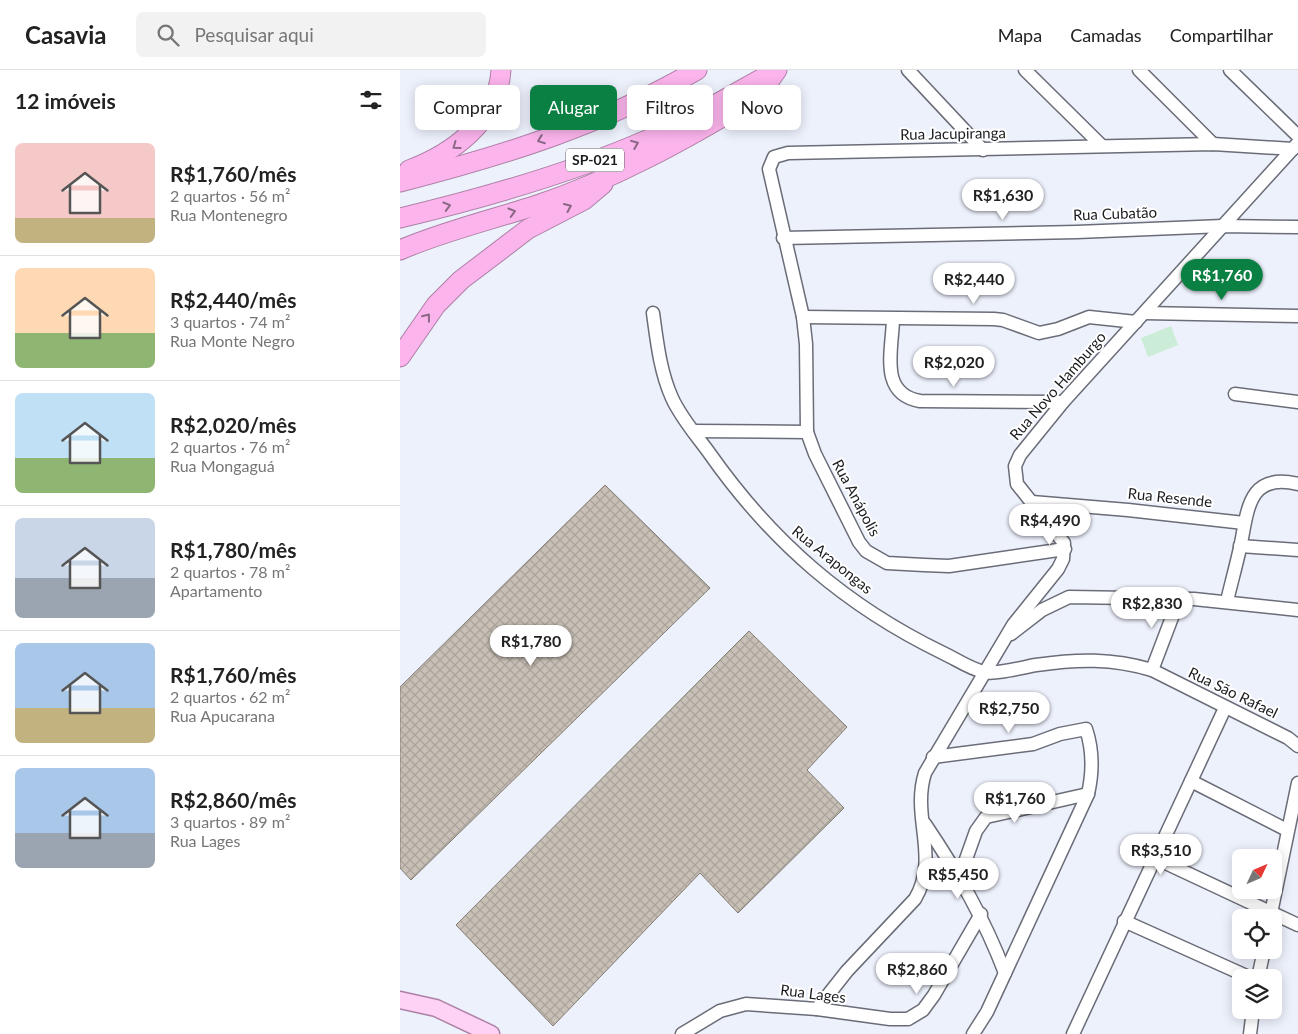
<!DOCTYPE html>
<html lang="pt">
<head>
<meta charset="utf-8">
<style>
	body { margin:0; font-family:Lato,sans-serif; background:#f2f2f2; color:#222; height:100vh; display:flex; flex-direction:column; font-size:19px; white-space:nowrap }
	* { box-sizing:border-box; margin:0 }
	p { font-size:16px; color:#767676 }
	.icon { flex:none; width:28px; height:28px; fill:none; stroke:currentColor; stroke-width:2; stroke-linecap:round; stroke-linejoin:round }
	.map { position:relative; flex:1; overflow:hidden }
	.panel { display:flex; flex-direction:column; background:#fff; width:400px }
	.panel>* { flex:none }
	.top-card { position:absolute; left:15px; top:15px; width:475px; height:45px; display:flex; gap:10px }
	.needle { width:32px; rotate:46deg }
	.buttons { position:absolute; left:832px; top:779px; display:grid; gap:10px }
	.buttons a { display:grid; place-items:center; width:50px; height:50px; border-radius:8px; background:#fff; box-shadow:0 2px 12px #0003; font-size:25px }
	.price { position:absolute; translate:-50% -42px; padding:0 11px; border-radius:18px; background:#fff; color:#222; font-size:16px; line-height:32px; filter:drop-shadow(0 1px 2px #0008) }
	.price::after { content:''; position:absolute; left:50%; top:30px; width:15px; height:11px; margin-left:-8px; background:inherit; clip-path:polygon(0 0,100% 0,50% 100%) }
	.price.selected { background:#0b8043; color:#fff }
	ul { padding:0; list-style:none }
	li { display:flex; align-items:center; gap:15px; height:125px; padding:0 15px }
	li+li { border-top:1px solid #e0e0e0 }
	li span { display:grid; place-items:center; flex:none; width:140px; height:100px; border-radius:8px; color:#555 }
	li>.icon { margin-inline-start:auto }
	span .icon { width:60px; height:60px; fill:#fffc; stroke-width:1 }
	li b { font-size:21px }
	h2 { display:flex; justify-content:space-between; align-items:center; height:60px; padding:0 15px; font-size:21px }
	.pill { padding:0 18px; border-radius:8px; background:#fff; box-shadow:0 2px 12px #0003; font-size:18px; line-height:45px }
	.pill.selected { background:#0b8043; color:#fff }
	header { display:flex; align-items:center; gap:30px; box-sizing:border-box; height:70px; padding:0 25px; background:#fff; border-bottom:1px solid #e0e0e0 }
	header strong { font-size:24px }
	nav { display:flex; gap:28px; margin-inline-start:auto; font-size:18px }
	.search { width:350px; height:45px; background:#f2f2f2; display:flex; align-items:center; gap:12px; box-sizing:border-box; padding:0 18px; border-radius:8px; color:#767676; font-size:19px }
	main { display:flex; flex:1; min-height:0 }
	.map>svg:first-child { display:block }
</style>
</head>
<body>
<header>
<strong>Casavia</strong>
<div class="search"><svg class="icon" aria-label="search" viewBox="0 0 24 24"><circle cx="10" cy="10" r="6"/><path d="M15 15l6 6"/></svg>Pesquisar aqui</div>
<nav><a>Mapa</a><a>Camadas</a><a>Compartilhar</a></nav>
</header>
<main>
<section class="panel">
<h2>12 imóveis<svg class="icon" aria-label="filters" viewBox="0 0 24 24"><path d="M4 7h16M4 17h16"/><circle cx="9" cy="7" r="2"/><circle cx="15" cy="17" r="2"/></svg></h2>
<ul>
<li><span style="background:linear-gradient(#f6c9c9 75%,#c2b280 0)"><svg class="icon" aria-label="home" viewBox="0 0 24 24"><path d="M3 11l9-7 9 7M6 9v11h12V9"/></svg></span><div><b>R$1,760/mês</b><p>2 quartos · 56 m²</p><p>Rua Montenegro</p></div></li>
<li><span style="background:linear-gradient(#ffd9b3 65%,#8fb573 0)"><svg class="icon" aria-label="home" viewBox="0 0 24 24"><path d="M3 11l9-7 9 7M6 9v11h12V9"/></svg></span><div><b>R$2,440/mês</b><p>3 quartos · 74 m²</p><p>Rua Monte Negro</p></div></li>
<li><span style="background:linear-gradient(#bfe0f5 65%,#8fb573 0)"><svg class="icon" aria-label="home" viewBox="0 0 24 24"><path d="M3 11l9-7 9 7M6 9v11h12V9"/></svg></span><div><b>R$2,020/mês</b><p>2 quartos · 76 m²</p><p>Rua Mongaguá</p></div></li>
<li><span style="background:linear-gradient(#c9d6e8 60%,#9aa5b1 0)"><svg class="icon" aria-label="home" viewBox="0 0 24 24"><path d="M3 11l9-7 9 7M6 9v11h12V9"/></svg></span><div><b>R$1,780/mês</b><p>2 quartos · 78 m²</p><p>Apartamento</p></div></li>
<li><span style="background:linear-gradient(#a9c7e8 65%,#c2b280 0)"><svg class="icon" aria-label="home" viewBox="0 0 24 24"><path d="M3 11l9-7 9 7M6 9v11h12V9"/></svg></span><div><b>R$1,760/mês</b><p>2 quartos · 62 m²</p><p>Rua Apucarana</p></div></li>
<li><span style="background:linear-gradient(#a9c7e8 65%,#9aa5b1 0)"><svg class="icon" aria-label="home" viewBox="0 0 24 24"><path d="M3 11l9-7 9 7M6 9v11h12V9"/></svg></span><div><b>R$2,860/mês</b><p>3 quartos · 89 m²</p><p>Rua Lages</p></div></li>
</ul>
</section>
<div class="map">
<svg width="898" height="964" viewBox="0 0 898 964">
	<defs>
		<pattern id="building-cross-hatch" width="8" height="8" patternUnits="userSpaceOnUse" patternTransform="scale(1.25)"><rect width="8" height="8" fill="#c8c0b6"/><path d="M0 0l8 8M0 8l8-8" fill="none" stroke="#aba49c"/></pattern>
	</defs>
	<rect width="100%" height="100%" fill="#edf1fc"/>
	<polygon fill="#cbedd7" points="771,256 778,275 748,287 741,268"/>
	<g fill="url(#building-cross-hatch)" stroke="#827b72">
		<polygon points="205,415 310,518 11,810 0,798 0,617"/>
		<polygon points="349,561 447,657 407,700 444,738 338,843 300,803 153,956 56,855"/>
	</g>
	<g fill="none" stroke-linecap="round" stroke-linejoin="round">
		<g stroke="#6a6d77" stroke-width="15">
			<g id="minor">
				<polyline points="508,0 583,80"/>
				<polyline points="625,0 702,76"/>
				<polyline points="739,0 813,74"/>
				<polyline points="830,0 898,66"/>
				<polyline points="383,168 677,162 823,156 898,157"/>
				<path d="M253,243c4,29 7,58 19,85 9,20 25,38 38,56 62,88 136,152 233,199 13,6 27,16 41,19 11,3 40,-5 52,-7 41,-6 76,-7 116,5l136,68 10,8"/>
				<polyline points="745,243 898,246"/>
				<polyline points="403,247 594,249 603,250 639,263 658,259 689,247 736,252"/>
				<path d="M493,250c-1,31 -14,74 27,81l143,1"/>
				<polyline points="835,324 898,332"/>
				<polyline points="293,361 407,362 415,384 459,472 466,481 487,493 524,495 549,496 665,479"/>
				<polyline points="407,362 406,274 403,247 369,99 374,87 388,83 813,74 893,79"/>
				<polyline points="632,432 728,440 844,453"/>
				<polyline points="840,476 898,480"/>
				<path d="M827,531c4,-17 9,-35 13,-53 8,-37 7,-76 58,-64"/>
				<polyline points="611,564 642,540 669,527 794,529 898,540"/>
				<polyline points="752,600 779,529"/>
				<path d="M533,687l100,-13 27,-10 26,-5c7,21 7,43 2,65l-101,218 -14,22"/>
				<polyline points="791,711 887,760"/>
				<path d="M525,754c33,49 59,94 80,149"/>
				<polyline points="755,788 898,855"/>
				<polyline points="560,806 576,761 586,747 688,724"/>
				<polyline points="870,848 898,713"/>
				<polyline points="724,851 851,908"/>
				<polyline points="858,908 864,880"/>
				<path d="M417,939l30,-38 68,-72c25,-42 -4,-82 10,-126l88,-148 45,-56 5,-10 1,-16 -47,-59 -2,-18 5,-11 43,-53 235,-259"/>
				<polyline points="282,964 320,941 346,934 417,939 490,949 508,949 523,940 534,925 581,844"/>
				<polyline points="673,964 825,638"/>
				<polyline points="850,964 853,940"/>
			</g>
		</g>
		<g stroke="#ad7fa5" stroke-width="19">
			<polyline id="major" points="0,930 36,938 91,964"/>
		</g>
		<g stroke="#ad7fa5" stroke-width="21">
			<g id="highway">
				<path d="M9,100c43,-16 89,-49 92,-100"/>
				<path d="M0,112c102,-26 205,-58 297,-112"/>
				<path d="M0,148c84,-20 169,-44 249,-79 42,-19 82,-44 123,-66"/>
				<path d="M0,180c44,-19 91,-30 137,-45 75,-25 146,-64 214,-105l9,-6 17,-24"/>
				<polyline points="0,287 36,235 61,210 128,159 184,130 203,114"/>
			</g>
		</g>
		<use href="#minor" stroke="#fff" stroke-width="12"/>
		<use href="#major" stroke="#fdd2f4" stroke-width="16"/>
		<use href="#highway" stroke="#fbb4ec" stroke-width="19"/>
	</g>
	<defs><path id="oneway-chevron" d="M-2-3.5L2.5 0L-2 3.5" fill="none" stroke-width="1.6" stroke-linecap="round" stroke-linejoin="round" transform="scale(1.25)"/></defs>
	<g stroke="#8b6886">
		<use href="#oneway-chevron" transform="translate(141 70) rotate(159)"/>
		<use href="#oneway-chevron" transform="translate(235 74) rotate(-22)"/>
		<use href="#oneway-chevron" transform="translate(56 76) rotate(144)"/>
		<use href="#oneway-chevron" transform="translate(47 136) rotate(-16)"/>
		<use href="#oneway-chevron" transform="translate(168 137) rotate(-24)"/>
		<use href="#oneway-chevron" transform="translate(112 142) rotate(-16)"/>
		<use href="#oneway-chevron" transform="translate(27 247) rotate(-52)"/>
	</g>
	<g text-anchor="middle" stroke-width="4" stroke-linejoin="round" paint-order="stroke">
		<rect fill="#fff" stroke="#5f6063" stroke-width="1" x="166" y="78.5" width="58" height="23" rx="4"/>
		<g font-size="14" font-weight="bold" fill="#1b1c20">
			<text x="195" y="95">SP-021</text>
		</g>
		<g font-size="15" fill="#1b1c20" stroke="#fff">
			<text transform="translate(553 64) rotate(-1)" y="5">Rua Jacupiranga</text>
			<text transform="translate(715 144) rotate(-2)" y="5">Rua Cubatão</text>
			<text transform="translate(658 316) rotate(-49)" y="5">Rua Novo Hamburgo</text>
			<text transform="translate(456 428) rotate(62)" y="5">Rua Anápolis</text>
			<text transform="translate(770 428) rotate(6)" y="5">Rua Resende</text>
			<text transform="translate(432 490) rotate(39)" y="5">Rua Arapongas</text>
			<text transform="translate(833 623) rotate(26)" y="5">Rua São Rafael</text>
			<text transform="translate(413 924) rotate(7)" y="5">Rua Lages</text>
		</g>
	</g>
</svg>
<div class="buttons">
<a><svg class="needle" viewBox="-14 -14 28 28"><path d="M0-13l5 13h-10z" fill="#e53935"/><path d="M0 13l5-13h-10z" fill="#767676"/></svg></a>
<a><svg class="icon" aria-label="locate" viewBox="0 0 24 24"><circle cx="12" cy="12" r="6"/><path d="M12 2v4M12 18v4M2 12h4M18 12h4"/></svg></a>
<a><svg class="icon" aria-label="layers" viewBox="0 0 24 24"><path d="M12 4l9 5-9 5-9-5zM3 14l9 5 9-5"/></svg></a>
</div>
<b class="price" style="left:603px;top:151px">R$1,630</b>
<b class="price selected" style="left:822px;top:231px">R$1,760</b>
<b class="price" style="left:574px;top:235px">R$2,440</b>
<b class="price" style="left:554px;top:318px">R$2,020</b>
<b class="price" style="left:650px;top:476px">R$4,490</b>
<b class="price" style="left:752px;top:559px">R$2,830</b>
<b class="price" style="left:131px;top:597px">R$1,780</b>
<b class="price" style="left:609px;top:664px">R$2,750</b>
<b class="price" style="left:615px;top:754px">R$1,760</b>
<b class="price" style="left:761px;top:806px">R$3,510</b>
<b class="price" style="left:558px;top:830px">R$5,450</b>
<b class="price" style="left:517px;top:925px">R$2,860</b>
<div class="top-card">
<a class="pill">Comprar</a>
<a class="pill selected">Alugar</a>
<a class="pill">Filtros</a>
<a class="pill">Novo</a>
</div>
</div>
</main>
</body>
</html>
